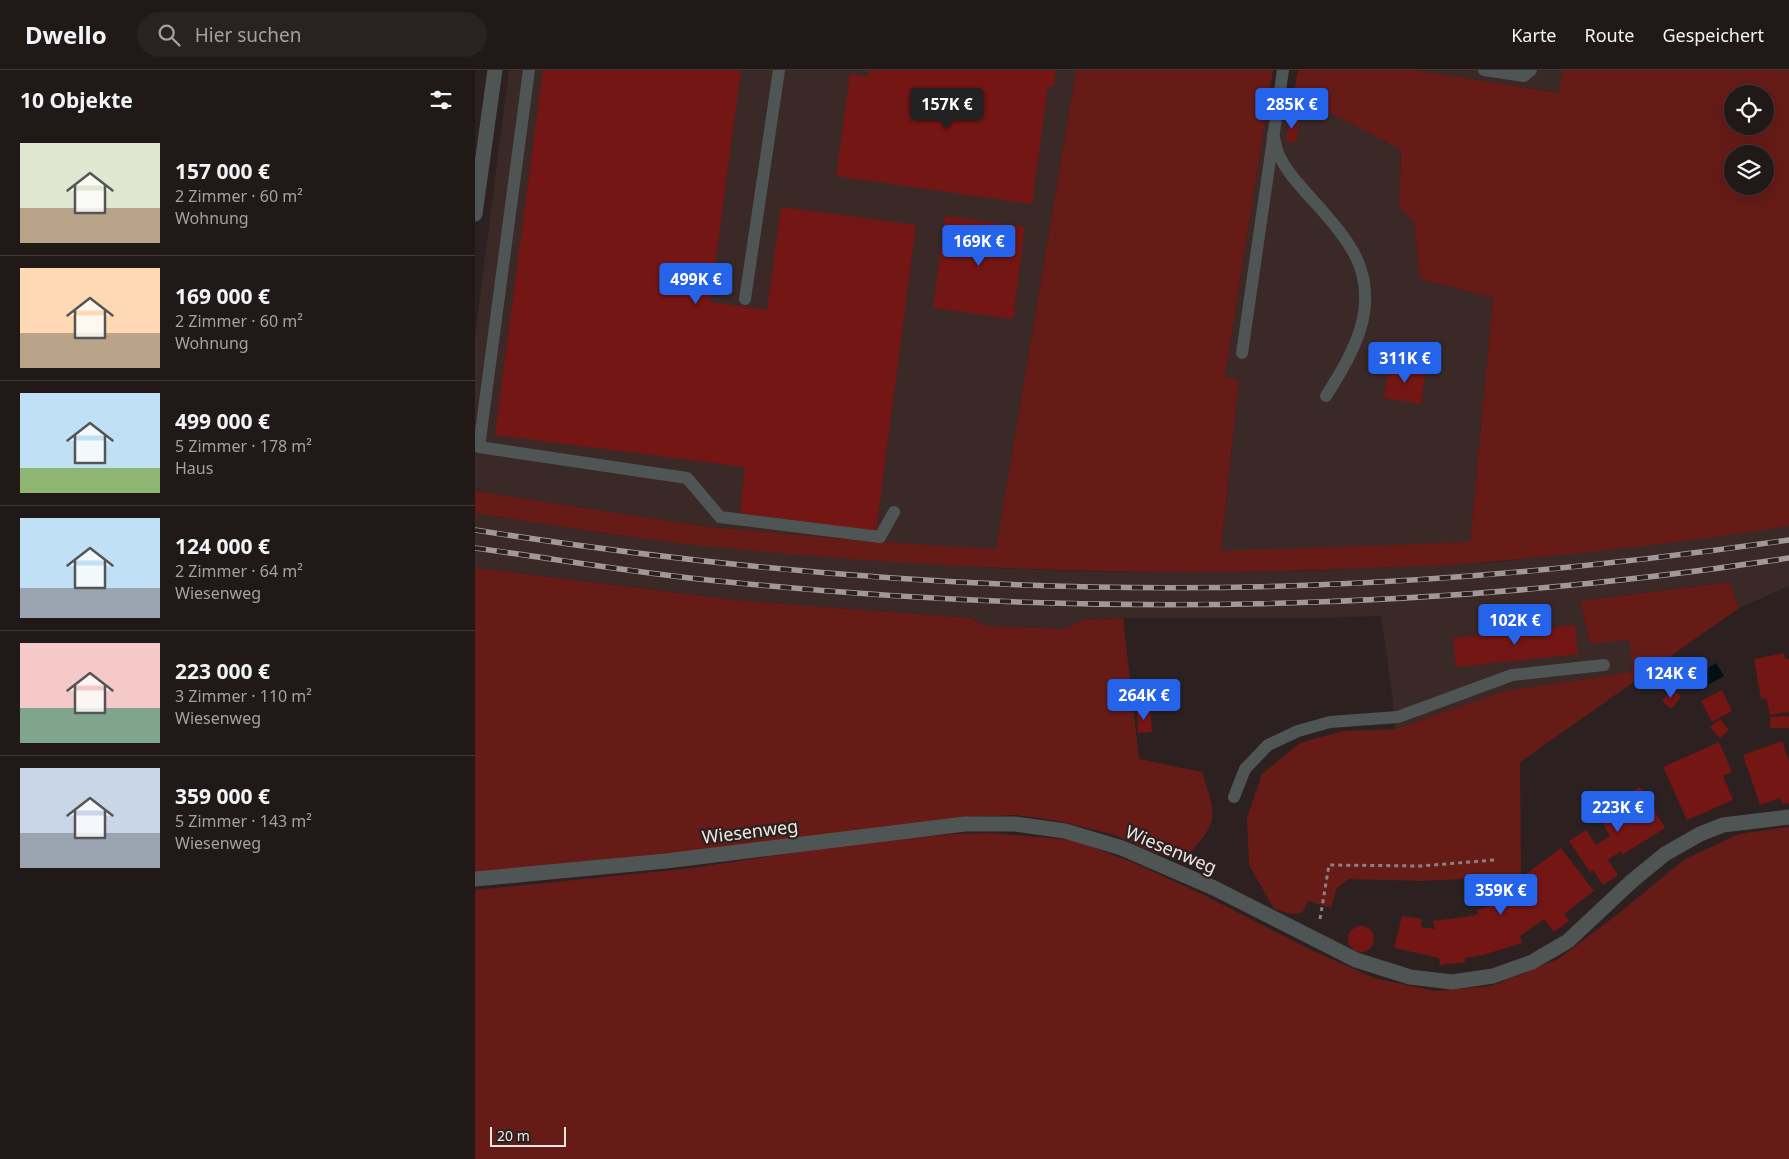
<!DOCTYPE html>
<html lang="de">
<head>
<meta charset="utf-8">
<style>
	body { margin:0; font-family:"Noto Sans",sans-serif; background:#292221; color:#f1f3f6; height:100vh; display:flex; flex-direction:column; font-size:19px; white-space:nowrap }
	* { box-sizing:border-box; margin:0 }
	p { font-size:16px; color:#a2a0a2 }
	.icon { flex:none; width:28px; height:28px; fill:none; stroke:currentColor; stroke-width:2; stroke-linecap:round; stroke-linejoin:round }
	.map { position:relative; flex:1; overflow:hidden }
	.drawer { display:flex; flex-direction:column; background:#211918; width:475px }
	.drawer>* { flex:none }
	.buttons { position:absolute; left:1249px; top:15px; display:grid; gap:10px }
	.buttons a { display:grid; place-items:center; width:50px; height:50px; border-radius:50%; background:#211918; box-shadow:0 5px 20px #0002,0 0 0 1px #3e3837; font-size:25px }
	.scale { position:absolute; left:15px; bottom:12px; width:76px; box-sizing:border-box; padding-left:5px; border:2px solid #eee7e6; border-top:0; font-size:14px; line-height:18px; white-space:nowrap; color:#eee7e6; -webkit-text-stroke:4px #2c2120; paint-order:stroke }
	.price { position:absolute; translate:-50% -42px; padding:0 11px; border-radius:5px; background:#2563eb; color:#fff; font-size:16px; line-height:32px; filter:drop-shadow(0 1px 2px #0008) }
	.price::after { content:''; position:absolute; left:50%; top:30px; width:15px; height:11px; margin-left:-8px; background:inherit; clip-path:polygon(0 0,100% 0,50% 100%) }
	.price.current { background:#222; color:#fff }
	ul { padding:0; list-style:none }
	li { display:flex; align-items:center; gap:15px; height:125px; padding:0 20px }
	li+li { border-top:1px solid #3e3837 }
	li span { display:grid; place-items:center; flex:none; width:140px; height:100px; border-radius:0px; color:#555 }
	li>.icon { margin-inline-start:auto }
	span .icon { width:60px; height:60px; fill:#fffc; stroke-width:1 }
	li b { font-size:21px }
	h2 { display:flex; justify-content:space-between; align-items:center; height:60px; padding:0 20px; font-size:21px }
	header { display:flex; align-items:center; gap:30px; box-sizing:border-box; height:70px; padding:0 25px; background:#211918; border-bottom:1px solid #3e3837 }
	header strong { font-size:24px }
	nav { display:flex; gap:28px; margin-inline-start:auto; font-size:18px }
	.search { width:350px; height:45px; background:#292221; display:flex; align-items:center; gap:12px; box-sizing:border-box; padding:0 18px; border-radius:28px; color:#a2a0a2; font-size:19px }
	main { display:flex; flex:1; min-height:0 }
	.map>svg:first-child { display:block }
</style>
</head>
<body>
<header>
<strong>Dwello</strong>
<div class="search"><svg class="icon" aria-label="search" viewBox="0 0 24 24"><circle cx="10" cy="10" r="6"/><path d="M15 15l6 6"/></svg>Hier suchen</div>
<nav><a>Karte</a><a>Route</a><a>Gespeichert</a></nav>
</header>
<main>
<section class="drawer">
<h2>10 Objekte<svg class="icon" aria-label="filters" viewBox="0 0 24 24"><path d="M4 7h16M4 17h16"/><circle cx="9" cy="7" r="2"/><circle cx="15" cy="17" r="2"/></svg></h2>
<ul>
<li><span style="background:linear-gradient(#dfe7d0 65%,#b9a48a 0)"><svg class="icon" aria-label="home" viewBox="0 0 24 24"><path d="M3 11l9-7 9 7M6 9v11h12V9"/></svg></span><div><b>157 000 €</b><p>2 Zimmer · 60 m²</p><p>Wohnung</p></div></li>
<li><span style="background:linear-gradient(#ffd9b3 65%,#b9a48a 0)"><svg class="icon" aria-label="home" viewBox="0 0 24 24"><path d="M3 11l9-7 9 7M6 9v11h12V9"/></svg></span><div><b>169 000 €</b><p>2 Zimmer · 60 m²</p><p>Wohnung</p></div></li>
<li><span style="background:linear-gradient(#bfe0f5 75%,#8fb573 0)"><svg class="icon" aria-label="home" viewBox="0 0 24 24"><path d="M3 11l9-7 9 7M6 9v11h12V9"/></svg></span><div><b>499 000 €</b><p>5 Zimmer · 178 m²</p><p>Haus</p></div></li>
<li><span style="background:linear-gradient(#bfe0f5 70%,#9aa5b1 0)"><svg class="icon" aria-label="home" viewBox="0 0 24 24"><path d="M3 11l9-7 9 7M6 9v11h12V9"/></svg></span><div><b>124 000 €</b><p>2 Zimmer · 64 m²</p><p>Wiesenweg</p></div></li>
<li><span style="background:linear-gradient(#f6c9c9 65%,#7fa58c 0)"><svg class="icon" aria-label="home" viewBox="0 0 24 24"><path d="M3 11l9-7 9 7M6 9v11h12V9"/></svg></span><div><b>223 000 €</b><p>3 Zimmer · 110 m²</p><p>Wiesenweg</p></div></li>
<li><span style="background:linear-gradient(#c9d6e8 65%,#9aa5b1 0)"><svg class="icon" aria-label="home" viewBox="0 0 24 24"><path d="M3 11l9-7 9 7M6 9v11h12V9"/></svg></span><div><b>359 000 €</b><p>5 Zimmer · 143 m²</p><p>Wiesenweg</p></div></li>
</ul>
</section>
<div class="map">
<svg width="1314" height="1089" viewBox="0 0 1314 1089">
	<rect width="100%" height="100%" fill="#2c2120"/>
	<g fill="#3a2926">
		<polygon points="34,0 601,0 521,480 389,471 226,456 0,421 0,266"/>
		<polygon points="938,0 1088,0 1085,23"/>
		<polygon points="793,29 850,40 926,80 924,137 939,151 945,209 1018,228 995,472 746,482 764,310 750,307"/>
		<polygon points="0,443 146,466 284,481 519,498 627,502 835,501 1021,492 1128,480 1314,456 1314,516 1264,538 1254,512 1105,531 1115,573 1155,570 1158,602 1030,621 920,659 917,624 906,546 841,548 648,548 606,550 591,559 512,556 495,548 270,531 0,498"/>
	</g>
	<g fill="#661b17" fill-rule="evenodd">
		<path d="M601,0h197l-48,307 14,3 -18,171 249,-9 23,-244 -73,-19 -6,-57 -15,-14 2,-58 -76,-40 -33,-7 6,-33h115l146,23 4,-23h226v456c-96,15 -193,26 -290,35 -41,4 -84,5 -125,7 -224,10 -447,1 -669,-22 -77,-8 -154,-21 -230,-33v-22l226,35 163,15 132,8zM1258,24h32v32h-32zM1258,84h32v32h-32z"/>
		<path d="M0,498l270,33 225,17 17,8 79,3 15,-9 42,-2 16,141 63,13c15,45 17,49 -16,85l-29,-3 -45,-20 -54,-13 -42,-6 -50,2 -288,36 -203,23z"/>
		<polygon points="1255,512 1264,538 1045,692 1046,806 946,811 874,809 862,818 856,838 833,831 827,843 817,844 799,839 774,795 772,747 787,704 825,673 868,661 920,659 1030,621 1157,602 1155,570 1115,574 1105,531"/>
		<polygon points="1314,757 1314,1089 0,1089 0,820 217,798 392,772 479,764 515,763 597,770 657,792 727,824 834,879 899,908 960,921 1016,916 1083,889 1143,844 1210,789 1264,764"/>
	</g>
	<polygon fill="#001012" points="1241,593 1249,606 1224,620 1217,608"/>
	<g fill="#741613">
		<polygon points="68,0 266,0 235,232 292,240 306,137 441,155 401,461 265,443 270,397 20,365"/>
		<polygon points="394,0 581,0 579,16 573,16 557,134 361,106 375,4 393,7"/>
		<polygon points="814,48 824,50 821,72 811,71"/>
		<polygon points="470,146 550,157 538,249 458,238"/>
		<polygon points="914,293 951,299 946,334 909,328"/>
		<polygon points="1018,543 1019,552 1008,553 1008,544"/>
		<polygon points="1100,555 1103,584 981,597 978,568"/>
		<polygon points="1309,583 1310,589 1314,589 1314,642 1295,645 1291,628 1286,629 1279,589"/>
		<polygon points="1197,619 1206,627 1196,639 1187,631"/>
		<polygon points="1247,620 1257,641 1237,652 1226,631"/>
		<polygon points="675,639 677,662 663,663 662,640"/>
		<polygon points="1314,646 1314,658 1295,658 1295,647"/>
		<polygon points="1245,649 1254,660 1245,668 1235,657"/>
		<polygon points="1307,671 1314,691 1314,733 1308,734 1305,728 1285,735 1268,685"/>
		<polygon points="1244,672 1257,702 1248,706 1258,730 1212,750 1188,697"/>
		<polygon points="1165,717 1190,758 1147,785 1146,781 1133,790 1143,805 1128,815 1118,800 1115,802 1094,771 1111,760 1121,775 1135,766 1122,743"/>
		<polygon points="1086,778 1119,821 1089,844 1094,851 1079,862 1069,849 1045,866 1047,873 1008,885 990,888 990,892 965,895 964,888 919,878 927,846 947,849 946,857 960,859 958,851 997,846 1003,844 1002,840 1034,830 1036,835 1057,820 1047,807"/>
		<circle cx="886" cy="869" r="13"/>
	</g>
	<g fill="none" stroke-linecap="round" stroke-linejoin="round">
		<polyline stroke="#8b8281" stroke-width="3" stroke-dasharray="4 4" stroke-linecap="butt" points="845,849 854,795 946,796 1019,790"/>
		<g stroke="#4f5555" stroke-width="12">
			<polyline points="54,0 4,377 212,408 245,447 405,467 419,442"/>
			<polyline points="1009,0 1049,6 1056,0"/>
			<path d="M798,65c2,6 3,12 5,18 9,21 27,38 42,55 13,15 27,31 36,49 24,51 -3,96 -30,139"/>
			<polyline points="270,229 304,0"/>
			<polyline points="767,283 808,0"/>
			<polyline points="759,727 770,699 793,675 823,661 855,652 923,647 1037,605 1129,595"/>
		</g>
		<g stroke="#4f5555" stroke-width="15">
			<polyline points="0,144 20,0"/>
			<polyline points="0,809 191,791 490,754 540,754 590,761 647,778 739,818 881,890 935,907 977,912 1018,906 1057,892 1093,871 1157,811 1190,784 1225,764 1248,755 1314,747"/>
		</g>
		<g stroke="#a19897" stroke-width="5.5">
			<g id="rail">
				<path d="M0,460c277,44 558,66 839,55 159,-6 317,-22 475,-45"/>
				<path d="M0,478c81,11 162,25 243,33 356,37 717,31 1071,-23"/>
			</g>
		</g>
		<use href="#rail" stroke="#2c2120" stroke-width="4" stroke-dasharray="11" stroke-linecap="butt"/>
	</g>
	<g text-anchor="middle" stroke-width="4.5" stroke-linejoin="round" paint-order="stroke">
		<g font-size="18" fill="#eee7e6" stroke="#2c2120">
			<text transform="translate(275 762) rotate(-7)" y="6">Wiesenweg</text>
			<text transform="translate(696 780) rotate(23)" y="6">Wiesenweg</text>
		</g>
	</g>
</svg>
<div class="buttons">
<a><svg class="icon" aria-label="locate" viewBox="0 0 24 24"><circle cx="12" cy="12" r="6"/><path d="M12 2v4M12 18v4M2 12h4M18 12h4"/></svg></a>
<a><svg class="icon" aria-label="layers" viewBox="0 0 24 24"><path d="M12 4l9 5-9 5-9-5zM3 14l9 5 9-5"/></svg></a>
</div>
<div class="scale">20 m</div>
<b class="price current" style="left:472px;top:60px">157K €</b>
<b class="price" style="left:817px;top:60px">285K €</b>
<b class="price" style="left:504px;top:197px">169K €</b>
<b class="price" style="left:221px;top:235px">499K €</b>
<b class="price" style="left:930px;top:314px">311K €</b>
<b class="price" style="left:1040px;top:576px">102K €</b>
<b class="price" style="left:1196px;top:629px">124K €</b>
<b class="price" style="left:669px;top:651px">264K €</b>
<b class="price" style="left:1143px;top:763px">223K €</b>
<b class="price" style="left:1026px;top:846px">359K €</b>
</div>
</main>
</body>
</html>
